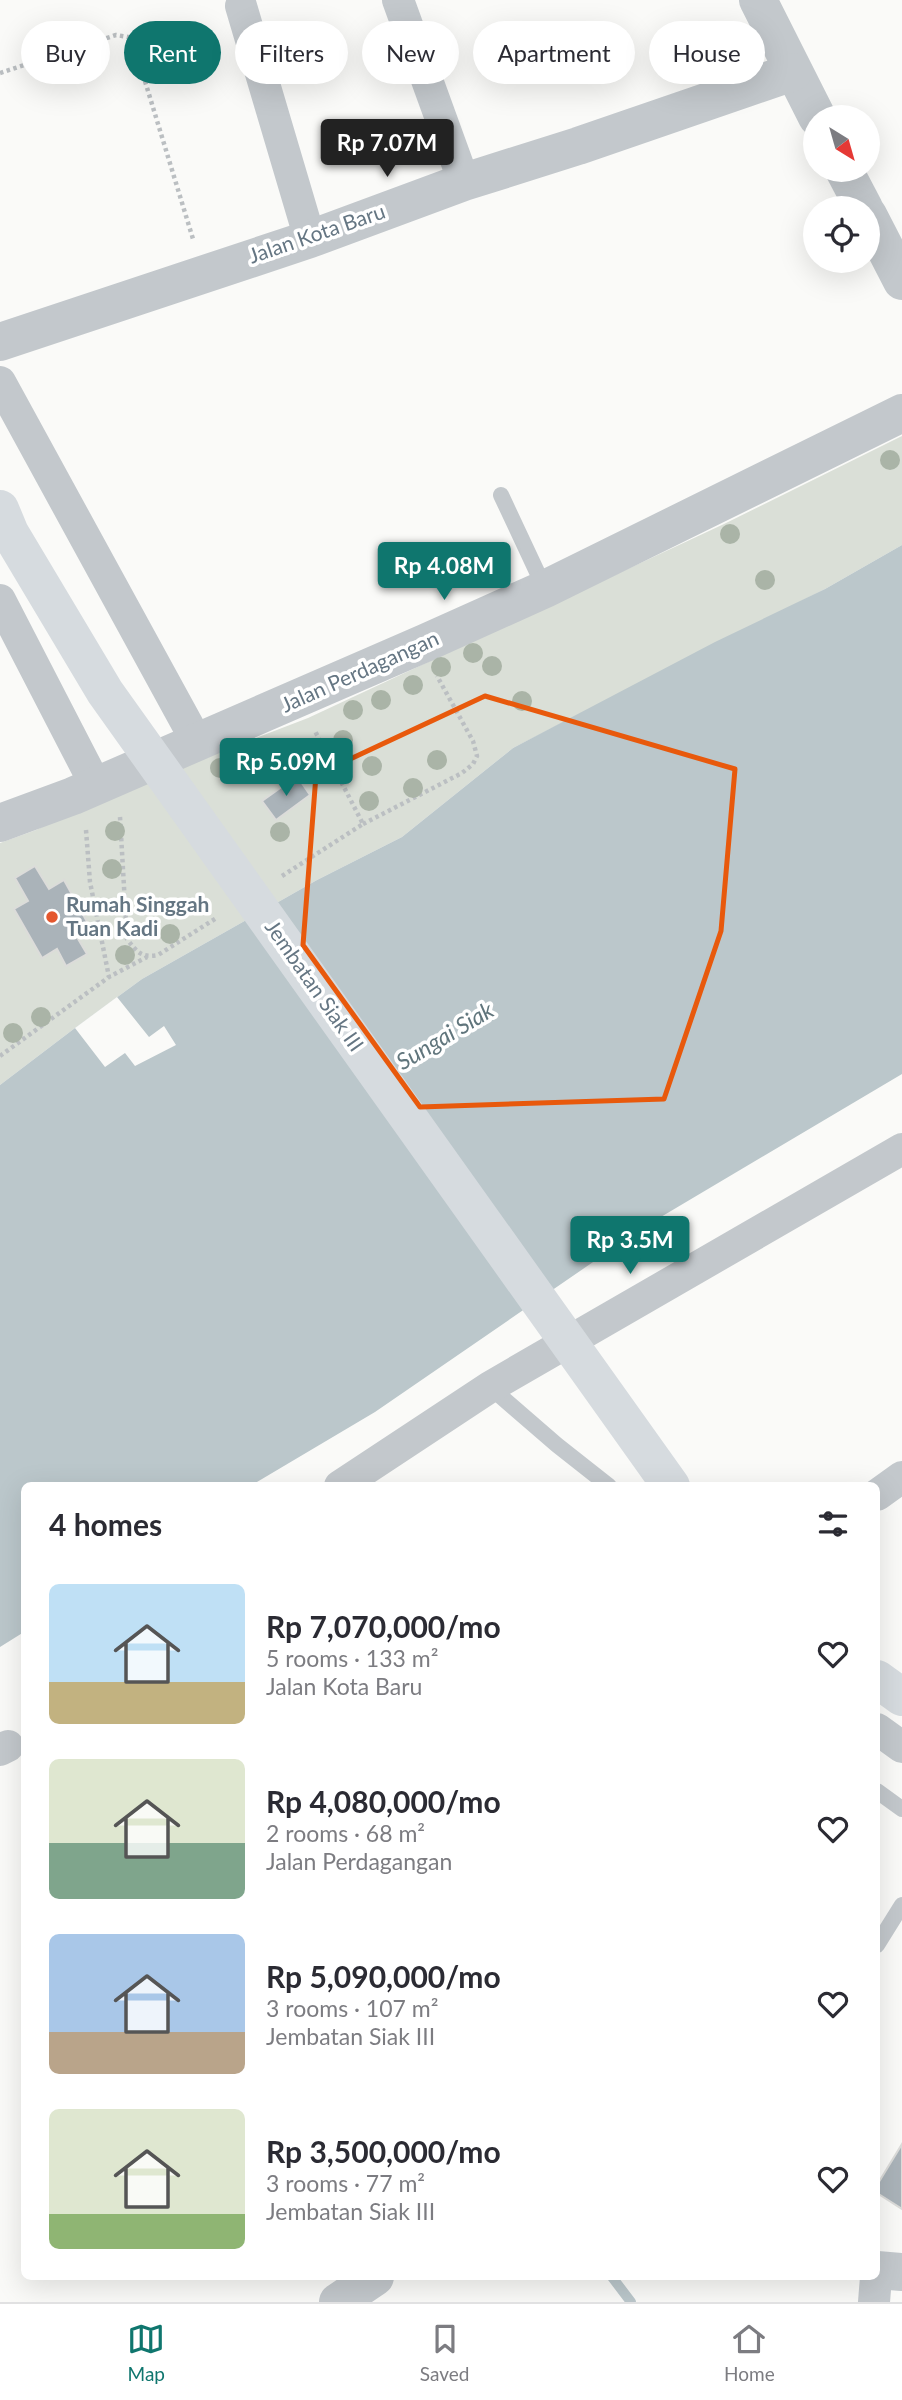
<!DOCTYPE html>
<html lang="en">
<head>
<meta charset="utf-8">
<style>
	body { margin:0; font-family:Lato,sans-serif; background:#f7f7f7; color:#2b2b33; height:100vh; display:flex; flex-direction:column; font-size:26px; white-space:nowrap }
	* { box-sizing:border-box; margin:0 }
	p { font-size:23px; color:#7c7c81 }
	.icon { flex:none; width:38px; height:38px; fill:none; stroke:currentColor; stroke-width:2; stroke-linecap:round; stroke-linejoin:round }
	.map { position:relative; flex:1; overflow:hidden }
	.side { position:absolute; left:21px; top:1482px; width:859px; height:798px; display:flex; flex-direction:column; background:#fff; border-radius:10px; box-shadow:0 7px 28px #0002 }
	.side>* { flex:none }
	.banner { position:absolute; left:21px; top:21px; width:861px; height:63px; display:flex; gap:14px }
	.needle { width:46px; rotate:143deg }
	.fabs { position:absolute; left:803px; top:105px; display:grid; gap:14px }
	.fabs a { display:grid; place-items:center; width:77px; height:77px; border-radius:50%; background:#fff; box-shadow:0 7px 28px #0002; font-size:35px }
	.price { position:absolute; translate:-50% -60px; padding:0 16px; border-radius:7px; background:#0f766e; color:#fff; font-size:23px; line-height:46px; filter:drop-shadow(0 2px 4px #0008) }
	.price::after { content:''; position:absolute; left:50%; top:42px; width:21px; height:16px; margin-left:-10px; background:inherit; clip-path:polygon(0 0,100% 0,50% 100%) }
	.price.active { background:#222; color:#fff }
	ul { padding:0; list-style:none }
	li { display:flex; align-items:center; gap:21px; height:175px; padding:0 28px }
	li span { display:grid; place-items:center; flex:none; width:196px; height:140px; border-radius:10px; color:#555 }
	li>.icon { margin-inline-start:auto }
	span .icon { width:84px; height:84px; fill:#fffc; stroke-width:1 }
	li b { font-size:30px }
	h2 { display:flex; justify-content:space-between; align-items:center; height:84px; padding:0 28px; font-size:30px }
	.pill { padding:0 24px; border-radius:32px; background:#fff; box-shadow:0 7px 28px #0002; font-size:24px; line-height:63px }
	.pill.active { background:#0f766e; color:#fff }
	.dock { display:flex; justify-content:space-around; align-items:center; height:98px; border-top:2px solid #e1e1e2; background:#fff; font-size:19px; color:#7c7c81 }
	.dock a { display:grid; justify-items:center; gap:4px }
	.dock .active { color:#0f766e }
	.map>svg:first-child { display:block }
</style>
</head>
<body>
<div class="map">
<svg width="902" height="2302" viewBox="0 0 902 2302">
	<rect width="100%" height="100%" fill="#fafaf8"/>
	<polygon fill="#dadfd7" points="902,436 902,545 825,589 513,748 402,837 317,880 142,979 75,1028 0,1085 0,843 36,830 111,794 308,718 724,524"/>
	<polygon fill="#bbc7cb" points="902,545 902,1074 644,1227 375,1412 250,1486 24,1486 24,1632 0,1647 0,1085 75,1028 142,979 317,880 402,837 513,748 715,642 825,589"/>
	<polygon fill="#fafaf8" points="117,997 149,1037 164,1026 176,1045 135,1066 125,1053 105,1067 75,1028"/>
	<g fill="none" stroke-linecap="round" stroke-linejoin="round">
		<polyline stroke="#bbc7cb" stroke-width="10" points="612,2277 631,2302"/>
	</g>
	<g fill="#aab3b9" stroke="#dcdcda" stroke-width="2">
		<polygon points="297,776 310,795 276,820 262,801"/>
		<polygon points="35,866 49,889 64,880 91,929 77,937 87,954 66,966 57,949 42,958 14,909 28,901 15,878"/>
		<polygon points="902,2144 902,2209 877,2193 877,2185"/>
	</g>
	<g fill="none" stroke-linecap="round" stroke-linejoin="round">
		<g stroke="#bbbfc2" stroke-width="4.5" stroke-dasharray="3.5 3.5" stroke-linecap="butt">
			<polyline points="0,73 116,35 128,37 134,45 193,239"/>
			<path d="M120,817l7,122c10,13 14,19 31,16l60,-38"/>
			<polyline points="363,824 462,773 473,764 477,756 473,741 437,676"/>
			<polyline points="86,830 90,882 109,977"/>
			<polyline points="282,876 363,824 315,731"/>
			<polyline points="0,1056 109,977 147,957"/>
		</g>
		<g stroke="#c3c8cc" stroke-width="16">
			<polyline points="501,495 545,589"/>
			<polyline points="490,1387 557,1445 609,1486"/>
			<polyline points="877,1791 902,1809"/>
			<polyline points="877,1945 902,1905"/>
		</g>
		<g stroke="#c3c8cc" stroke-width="32">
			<polyline points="398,0 464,182"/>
			<polyline points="241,6 310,239"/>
			<polyline points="0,382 197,742"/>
			<polyline points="0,600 96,786"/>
			<polyline points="340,1486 490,1387 902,1149"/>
			<polyline points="877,1495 902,1477"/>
			<polyline points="877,1729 902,1747"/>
			<polyline points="0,1750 8,1746"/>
			<polyline points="874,2302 876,2277"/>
		</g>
		<g stroke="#c3c8cc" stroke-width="38">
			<polyline points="758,0 817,117"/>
			<polyline points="844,170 864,208"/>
			<polyline points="868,215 902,281"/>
			<polyline points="0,342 310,239 464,182 578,146 793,72"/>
			<polyline points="0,823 73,796 425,643 545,589 902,413"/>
			<polyline points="877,2270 902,2272"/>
			<polyline points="338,2302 375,2277"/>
		</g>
		<g stroke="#d6dbdf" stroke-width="38">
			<polyline points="0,509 10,533 105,692 671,1486"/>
			<polyline points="877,1679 902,1697"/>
		</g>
	</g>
	<g fill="#aab4a7">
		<circle cx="890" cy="460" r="10"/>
		<circle cx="730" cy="534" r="10"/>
		<circle cx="765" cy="580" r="10"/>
		<circle cx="473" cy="653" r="10"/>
		<circle cx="492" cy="666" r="10"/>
		<circle cx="441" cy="667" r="10"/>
		<circle cx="413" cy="685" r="10"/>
		<circle cx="381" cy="700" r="10"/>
		<circle cx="522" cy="701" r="10"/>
		<circle cx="353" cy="710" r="10"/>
		<circle cx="343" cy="740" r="10"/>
		<circle cx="259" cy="751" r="10"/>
		<circle cx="437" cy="760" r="10"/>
		<circle cx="372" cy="766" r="10"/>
		<circle cx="220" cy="768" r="10"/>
		<circle cx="413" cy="788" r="10"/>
		<circle cx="369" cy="801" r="10"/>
		<circle cx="115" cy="831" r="10"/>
		<circle cx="280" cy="832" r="10"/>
		<circle cx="112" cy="869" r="10"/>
		<circle cx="170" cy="934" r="10"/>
		<circle cx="125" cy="955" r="10"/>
		<circle cx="41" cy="1017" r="10"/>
		<circle cx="13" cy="1033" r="10"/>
	</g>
	<path fill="none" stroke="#e8590c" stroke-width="5" stroke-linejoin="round" d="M485,696l250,73 -14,162 -57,168 -244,8 -117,-162 13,-170z"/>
	<circle fill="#e4572e" stroke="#fff" stroke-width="2.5" cx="52" cy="917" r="7"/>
	<g text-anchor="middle" stroke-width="7" stroke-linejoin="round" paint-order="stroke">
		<g font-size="21" fill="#657683" stroke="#fff">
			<text transform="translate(317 234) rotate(-19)" y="7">Jalan Kota Baru</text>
			<text transform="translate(360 672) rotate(-24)" y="7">Jalan Perdagangan</text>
			<text transform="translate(314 986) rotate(55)" y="7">Jembatan Siak III</text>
		</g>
		<g font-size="21" font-weight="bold" fill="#657683" stroke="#fff" text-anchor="start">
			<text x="66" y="912">Rumah Singgah<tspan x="66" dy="24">Tuan Kadi</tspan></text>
		</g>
		<g font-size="23" font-style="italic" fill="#60757c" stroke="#fff">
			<text transform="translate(445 1036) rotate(-31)" y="8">Sungai Siak</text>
		</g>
	</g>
</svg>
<div class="fabs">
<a><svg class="needle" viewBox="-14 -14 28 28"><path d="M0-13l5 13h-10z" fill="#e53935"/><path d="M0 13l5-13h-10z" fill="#7c7c81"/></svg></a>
<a><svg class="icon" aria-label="locate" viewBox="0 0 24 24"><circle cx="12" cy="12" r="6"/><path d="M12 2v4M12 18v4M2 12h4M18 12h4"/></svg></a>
</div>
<b class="price active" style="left:387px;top:179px">Rp 7.07M</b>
<b class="price" style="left:444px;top:602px">Rp 4.08M</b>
<b class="price" style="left:286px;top:798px">Rp 5.09M</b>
<b class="price" style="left:630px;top:1276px">Rp 3.5M</b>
<div class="banner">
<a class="pill">Buy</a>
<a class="pill active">Rent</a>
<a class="pill">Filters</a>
<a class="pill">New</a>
<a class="pill">Apartment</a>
<a class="pill">House</a>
</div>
<section class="side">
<h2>4 homes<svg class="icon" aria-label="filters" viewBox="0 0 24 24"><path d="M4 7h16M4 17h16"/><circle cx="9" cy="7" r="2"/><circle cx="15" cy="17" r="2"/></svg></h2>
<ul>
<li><span style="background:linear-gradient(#bfe0f5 70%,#c2b280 0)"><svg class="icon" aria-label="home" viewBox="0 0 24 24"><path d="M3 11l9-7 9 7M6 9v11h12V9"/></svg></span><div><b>Rp 7,070,000/mo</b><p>5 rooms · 133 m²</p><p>Jalan Kota Baru</p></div><svg class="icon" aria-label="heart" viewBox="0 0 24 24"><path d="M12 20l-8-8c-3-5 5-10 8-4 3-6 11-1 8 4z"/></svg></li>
<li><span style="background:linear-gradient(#dfe7d0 60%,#7fa58c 0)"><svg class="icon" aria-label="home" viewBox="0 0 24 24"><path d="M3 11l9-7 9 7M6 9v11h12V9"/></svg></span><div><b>Rp 4,080,000/mo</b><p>2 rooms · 68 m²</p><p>Jalan Perdagangan</p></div><svg class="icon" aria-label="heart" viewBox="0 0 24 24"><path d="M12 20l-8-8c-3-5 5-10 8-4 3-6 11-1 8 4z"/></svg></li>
<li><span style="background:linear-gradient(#a9c7e8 70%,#b9a48a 0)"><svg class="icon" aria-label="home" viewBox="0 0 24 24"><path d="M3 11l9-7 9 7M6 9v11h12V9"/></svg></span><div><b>Rp 5,090,000/mo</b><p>3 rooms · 107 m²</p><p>Jembatan Siak III</p></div><svg class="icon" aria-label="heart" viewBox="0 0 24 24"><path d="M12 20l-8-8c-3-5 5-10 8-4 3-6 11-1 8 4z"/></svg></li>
<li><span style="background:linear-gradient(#dfe7d0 75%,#8fb573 0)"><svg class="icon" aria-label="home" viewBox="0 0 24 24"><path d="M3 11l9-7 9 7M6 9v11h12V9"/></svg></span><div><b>Rp 3,500,000/mo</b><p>3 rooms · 77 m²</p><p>Jembatan Siak III</p></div><svg class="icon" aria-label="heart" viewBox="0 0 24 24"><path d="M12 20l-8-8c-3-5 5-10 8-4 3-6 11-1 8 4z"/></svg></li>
</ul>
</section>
</div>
<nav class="dock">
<a class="active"><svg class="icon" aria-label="map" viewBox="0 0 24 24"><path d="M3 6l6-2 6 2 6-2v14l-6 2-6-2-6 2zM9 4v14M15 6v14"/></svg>Map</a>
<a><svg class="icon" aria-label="saved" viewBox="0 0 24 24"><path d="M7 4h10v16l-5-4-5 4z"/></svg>Saved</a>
<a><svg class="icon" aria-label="home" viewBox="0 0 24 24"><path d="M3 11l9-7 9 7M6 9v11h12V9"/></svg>Home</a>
</nav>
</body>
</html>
